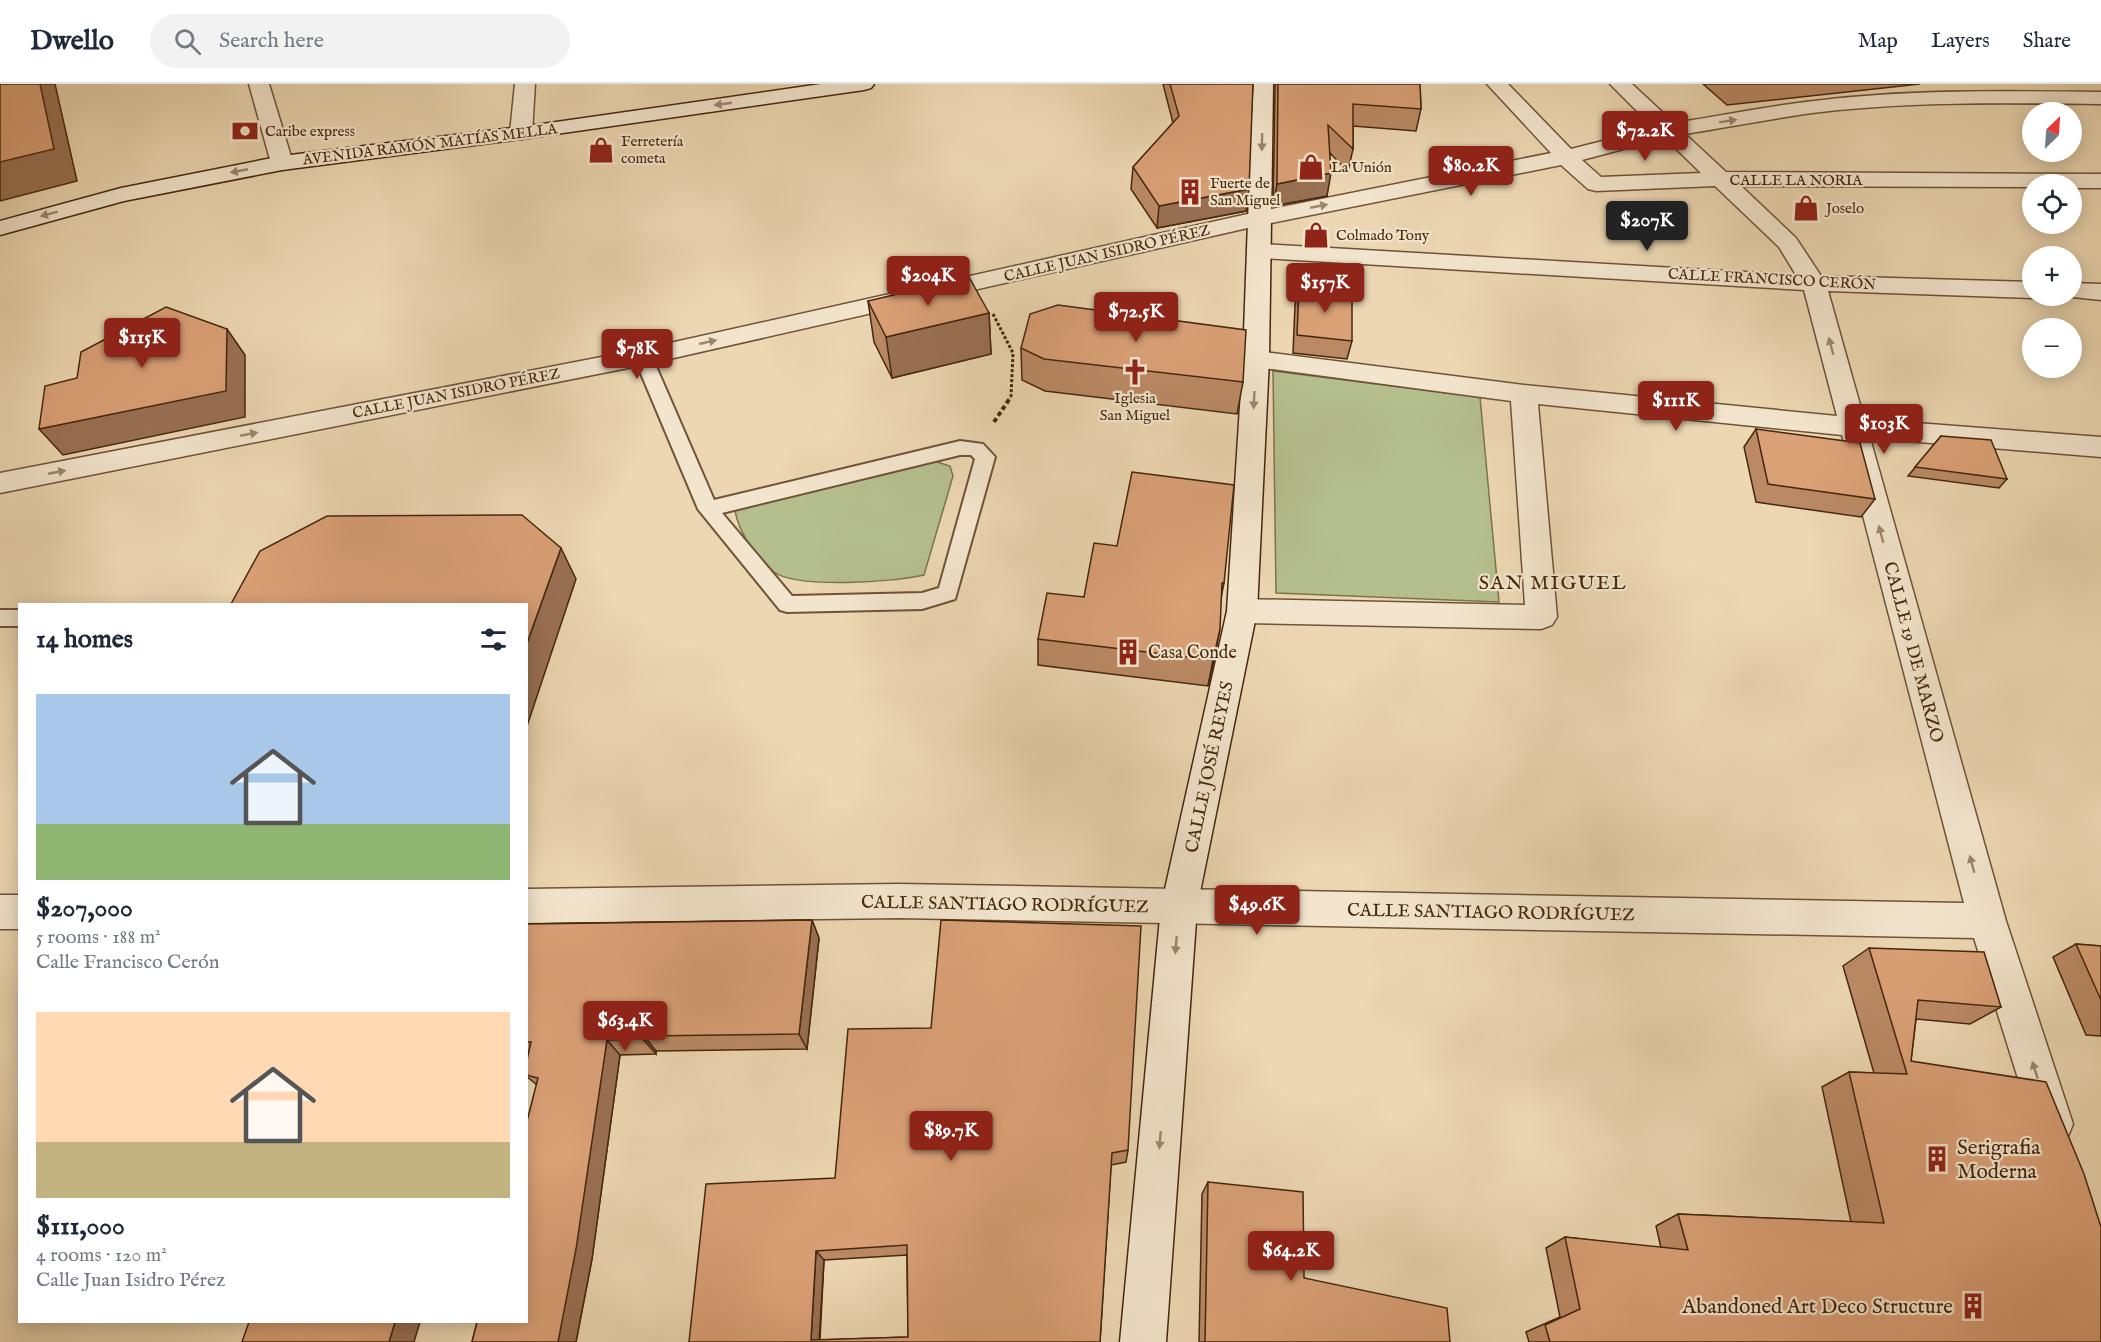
<!DOCTYPE html>
<html lang="en">
<head>
<meta charset="utf-8">
<style>
	body { margin:0; font-family:"IM FELL English",serif; background:#f2f2f3; color:#1f2937; height:100vh; display:flex; flex-direction:column; font-size:22px; white-space:nowrap }
	* { box-sizing:border-box; margin:0 }
	p { font-size:20px; color:#747a83 }
	.icon { flex:none; width:33px; height:33px; fill:none; stroke:currentColor; stroke-width:2; stroke-linecap:round; stroke-linejoin:round }
	.map { position:relative; flex:1; overflow:hidden }
	.drawer { position:absolute; left:18px; top:519px; width:510px; height:720px; display:flex; flex-direction:column; background:#fff; border-radius:0px; box-shadow:0 3px 15px #0003 }
	.drawer>* { flex:none }
	.needle { width:39px; rotate:25deg }
	.buttons { position:absolute; left:2022px; top:18px; display:grid; gap:12px }
	.buttons a { display:grid; place-items:center; width:60px; height:60px; border-radius:50%; background:#fff; box-shadow:0 3px 15px #0003; font-size:30px }
	.price { position:absolute; translate:-50% -51px; padding:0 14px; border-radius:6px; background:#8f2418; color:#fff; font-size:20px; line-height:39px; filter:drop-shadow(0 2px 3px #0008) }
	.price::after { content:''; position:absolute; left:50%; top:36px; width:18px; height:14px; margin-left:-9px; background:inherit; clip-path:polygon(0 0,100% 0,50% 100%) }
	.price.selected { background:#222; color:#fff }
	ul { padding:0; list-style:none }
	li { display:grid; align-content:center; gap:12px; height:318px; padding:0 18px }
	li span { display:grid; place-items:center; height:186px; border-radius:0px; color:#555 }
	li>.icon { margin-inline-start:auto }
	span .icon { width:108px; height:108px; fill:#fffc; stroke-width:1 }
	li b { font-size:26px }
	h2 { display:flex; justify-content:space-between; align-items:center; height:72px; padding:0 18px; font-size:26px }
	header { display:flex; align-items:center; gap:36px; box-sizing:border-box; height:84px; padding:0 30px; background:#fff; border-bottom:2px solid #e0e1e3 }
	header strong { font-size:28px }
	nav { display:flex; gap:33px; margin-inline-start:auto; font-size:21px }
	.search { width:420px; height:54px; background:#f2f2f3; display:flex; align-items:center; gap:15px; box-sizing:border-box; padding:0 21px; border-radius:33px; color:#747a83; font-size:22px }
	.map>svg:first-child { display:block }
</style>
</head>
<body>
<header>
<strong>Dwello</strong>
<div class="search"><svg class="icon" aria-label="search" viewBox="0 0 24 24"><circle cx="10" cy="10" r="6"/><path d="M15 15l6 6"/></svg>Search here</div>
<nav><a>Map</a><a>Layers</a><a>Share</a></nav>
</header>
<div class="map">
<svg width="2101" height="1258" viewBox="0 0 2101 1258">
	<rect width="100%" height="100%" fill="#ecd7b2"/>
	<filter id="stains"><feTurbulence type="fractalNoise" baseFrequency=".00333" numOctaves="4"/><feColorMatrix values="0 0 0 0 .2 0 0 0 0 .09 0 0 0 0 .02 0 0 0 .5 -.17"/></filter>
	<radialGradient id="worn" r=".72"><stop offset=".6" stop-color="#630" stop-opacity="0"/><stop offset="1" stop-color="#630" stop-opacity=".3"/></radialGradient>
	<g fill="#b5bf8e" stroke="#7c734e" stroke-width="1.5">
		<polygon points="1273,287 1480,313 1499,518 1276,509"/>
		<path d="M934,377l16,5 3,10 -29,99c-28,7 -127,14 -150,-3 -18,-13 -35,-40 -39,-61l8,-5z"/>
	</g>
	<g fill="none" stroke-linecap="round" stroke-linejoin="round">
		<g stroke="#6e5336" stroke-width="4">
			<g id="service">
				<path d="M643,267l6,2 3,4 62,143 246,-59 23,3 12,13 -40,142 -33,10 -135,3 -7,-2 -82,-101 -64,-152 3,-4zM960,371h11l4,4 -36,129 -17,5 -130,3 -70,-83z"/>
				<rect x="0" y="526" width="20" height="16"/>
			</g>
		</g>
		<g stroke="#6e5336" stroke-width="3">
			<g id="minor">
				<polygon points="249,0 269,0 293,79 290,84 282,86 274,84 271,79"/>
				<polygon points="515,0 535,0 532,49 529,54 521,55 513,54 510,49"/>
				<path d="M1487,0h21l63,65 83,-21 -44,-44h22l42,39c46,-7 93,-17 140,-22 95,-12 191,-10 287,-9v12c-96,-1 -193,-3 -289,9 -42,6 -84,14 -127,21l41,38 375,2v14h-29v-4h-40v3l-291,-1 55,52 25,38 211,6v14h8l-8,2 -204,-7 36,128 237,18v20l-231,-19 136,483 67,203 -6,15 -15,6 -15,-6 -63,-201 -1075,-20 -373,5v-34l373,-5 1065,19 -122,-468 -304,-31 19,213 -5,8 -11,4 -299,-6 -11,-4 -4,-8 4,-8 11,-4 283,6 -14,-204 -255,-34 -9,-2 -4,-6 4,-6 9,-2 268,34 313,31 -33,-126 -544,-32 -8,-2 -4,-5 4,-5 8,-2 536,31 -17,-28 -64,-61 -119,5 -8,-2 -27,-24 -300,60 -618,140 -643,128v-20l643,-124 618,-138 290,-58zM1665,54l36,35 -100,4 -19,-17z"/>
				<polygon points="2072,199 2101,200 2101,216 2063,212 2072,212"/>
				<rect x="0" y="811" width="20" height="34"/>
			</g>
		</g>
		<g stroke="#44270d" stroke-width="3">
			<g id="secondary">
				<polygon points="821,0 874,0 871,4 864,6 521,55 282,86 124,117 0,151 0,137 121,104 282,72 521,43"/>
				<polygon points="1253,0 1273,0 1269,275 1257,527 1197,823 1166,1258 1120,1258 1161,823 1227,527 1243,275"/>
			</g>
		</g>
		<polyline stroke="#44270d" stroke-width="3" stroke-dasharray="3 2" stroke-linecap="butt" points="993,230 1013,269 1011,312 1009,315"/>
		<polyline stroke="#44270d" stroke-width="4" stroke-dasharray="4.5 3" stroke-linecap="butt" points="994,338 1010,314"/>
		<use href="#service" fill="#f3e5cd" fill-rule="evenodd"/>
		<use href="#minor" fill="#f3e5cd" fill-rule="evenodd"/>
		<use href="#secondary" fill="#f3e5cd" fill-rule="evenodd"/>
	</g>
	<g fill="#bb8a65" stroke="#44270d" stroke-width="1.5" fill-rule="evenodd">
		<polygon points="1163,0 1253,0 1246,127 1157,144 1131,105 1133,83 1173,39"/>
		<polygon points="1275,0 1420,0 1421,25 1416,47 1353,42 1353,65 1348,88 1330,69 1327,112 1273,122"/>
		<polygon points="1703,0 1920,0 1727,21"/>
		<polygon points="1299,203 1352,257 1347,275 1293,269 1295,221"/>
		<polygon points="868,217 989,229 991,270 892,294 874,258"/>
		<polygon points="1021,264 1243,298 1237,330 1045,307 1022,296"/>
		<polygon points="1756,345 1875,415 1861,433 1756,418 1744,363"/>
		<polygon points="1941,352 2007,395 1999,404 1908,392"/>
		<polygon points="1224,499 1221,514 1215,572 1208,602 1038,581 1038,555 1084,513"/>
		<polygon points="812,836 819,854 807,965 656,967 656,970 620,971 592,1175 576,1258 472,1258 537,1001 526,992 526,980 528,972 526,970 526,840"/>
		<polygon points="2076,860 2101,862 2101,952 2086,951 2053,873"/>
		<polygon points="1869,864 2001,923 1970,940 1916,935 1911,977 2101,1258 1529,1258 1526,1248 1560,1233 1546,1164 1565,1153 1661,1164 1656,1142 1678,1130 1851,1138 1822,1003 1849,988 1874,989 1843,882"/>
		<path d="M931,944l197,122 -2,12 -15,3 -11,177h-411l146,-164zM907,1171l1,82 -88,3 4,-80z"/>
		<polygon points="1208,1098 1304,1194 1450,1258 1199,1258 1202,1110"/>
	</g>
	<g fill="#997053" stroke="#44270d" stroke-width="1.5">
		<polygon points="40,0 55,0 77,97 0,117 0,78"/>
		<polygon points="1331,89 1327,112 1273,122 1277,100"/>
		<polygon points="1249,105 1246,127 1157,144 1159,122"/>
		<polygon points="989,229 991,270 892,294 886,253"/>
		<polygon points="227,245 245,271 245,333 63,371 39,345"/>
		<polygon points="561,464 576,495 526,645 526,562"/>
		<polygon points="1220,545 1215,572 1208,602 1213,576"/>
		<polygon points="812,836 819,854 807,965 799,950"/>
		<polygon points="644,952 656,967 656,970 643,955"/>
		<polygon points="607,956 620,971 592,1175 576,1258 558,1258"/>
		<polygon points="816,1167 824,1176 819,1258 811,1256"/>
		<polygon points="395,1238 420,1238 414,1258 389,1258"/>
	</g>
	<g fill="#daa076" stroke="#44270d" stroke-width="1.5" fill-rule="evenodd">
		<polygon points="0,0 40,0 54,65 0,78"/>
		<polygon points="1170,0 1253,0 1249,105 1159,122 1133,83 1179,32"/>
		<polygon points="1278,0 1420,0 1421,25 1353,20 1353,65 1328,41 1331,89 1277,100"/>
		<polygon points="969,193 989,229 886,253 868,217"/>
		<polygon points="1299,203 1352,208 1352,257 1297,251"/>
		<polygon points="1058,221 1246,246 1243,298 1044,275 1021,264 1030,230"/>
		<polygon points="166,223 227,245 226,307 39,345 45,302 77,294 81,268"/>
		<polygon points="1756,345 1860,359 1875,415 1768,400"/>
		<polygon points="1941,352 1991,356 2007,395 1915,383"/>
		<polygon points="1132,388 1234,401 1224,499 1222,499 1220,545 1213,576 1038,555 1047,509 1084,513 1094,459 1117,462"/>
		<polygon points="522,431 561,464 526,562 526,520 231,520 260,467 327,432"/>
		<polygon points="812,836 799,950 644,952 643,955 607,956 576,1165 558,1258 472,1258 477,1238 526,1238 526,1041 538,994 526,991 526,980 531,958 526,958 526,840"/>
		<path d="M941,836l200,6 -13,224 -16,3 -12,189h-411l17,-158 129,-6 13,-149 83,-1zM907,1161l1,92 -97,3 5,-89z"/>
		<polygon points="2076,860 2101,862 2101,916"/>
		<polygon points="1869,864 1984,868 2001,923 1918,916 1911,977 2046,998 2084,1090 2101,1143 2101,1258 1550,1258 1545,1241 1580,1225 1565,1153 1688,1166 1678,1130 1884,1139 1849,988 1907,990"/>
		<polygon points="1208,1098 1303,1108 1304,1194 1447,1224 1450,1258 1205,1258"/>
		<polygon points="249,1238 395,1238 389,1258 242,1258"/>
	</g>
	<defs><path id="oneway-solid" d="M-6-.8H1V-3.2L6.5 0L1 3.2V.8H-6Z" transform="scale(1.5)"/></defs>
	<g fill="#9c866d">
		<use href="#oneway-solid" transform="translate(723 20) rotate(172)"/>
		<use href="#oneway-solid" transform="translate(1728 37) rotate(-9)"/>
		<use href="#oneway-solid" transform="translate(1262 58) rotate(91)"/>
		<use href="#oneway-solid" transform="translate(239 87) rotate(169)"/>
		<use href="#oneway-solid" transform="translate(1319 122) rotate(-11)"/>
		<use href="#oneway-solid" transform="translate(49 130) rotate(165)"/>
		<use href="#oneway-solid" transform="translate(708 258) rotate(-13)"/>
		<use href="#oneway-solid" transform="translate(1831 262) rotate(-105)"/>
		<use href="#oneway-solid" transform="translate(1254 316) rotate(93)"/>
		<use href="#oneway-solid" transform="translate(249 350) rotate(-11)"/>
		<use href="#oneway-solid" transform="translate(57 388) rotate(-11)"/>
		<use href="#oneway-solid" transform="translate(1881 450) rotate(-105)"/>
		<use href="#oneway-solid" transform="translate(1972 780) rotate(-105)"/>
		<use href="#oneway-solid" transform="translate(1176 861) rotate(95)"/>
		<use href="#oneway-solid" transform="translate(2035 986) rotate(-108)"/>
		<use href="#oneway-solid" transform="translate(1160 1056) rotate(95)"/>
	</g>
	<defs>
		<g id="bank-bare" transform="scale(2.07)"><path d="M-6-4H6V4H-6ZM0-2.3a2.3 2.3 0 1 0 0 4.6a2.3 2.3 0 1 0 0-4.6Z" fill="#8f2418" stroke="#f3e5cd" stroke-width="2.5" paint-order="stroke"/></g>
		<g id="shop-bare" transform="scale(2.07)"><path d="M-5-2.5h2.3a2.7 3.5 0 0 1 5.4 0H5L5.5 6h-11ZM-1.5-2.5h3a1.5 2.3 0 0 0-3 0Z" fill="#8f2418" stroke="#f3e5cd" stroke-width="2.5" paint-order="stroke"/></g>
		<g id="building-bare" transform="scale(2.07)"><path d="M-4-6H4V6H1V3H-1V6H-4ZM-2.5-4.3h1.7v1.8h-1.7ZM.8-4.3h1.7v1.8H.8ZM-2.5-1h1.7V.8h-1.7ZM.8-1h1.7V.8H.8Z" fill="#8f2418" stroke="#f3e5cd" stroke-width="2.5" paint-order="stroke"/></g>
		<g id="church-bare" transform="scale(2.07)"><path d="M-1.2-6h2.4v3.5h3.3v2.4h-3.3V6h-2.4V-.1h-3.3v-2.4h3.3Z" fill="#8f2418" stroke="#f3e5cd" stroke-width="2.5" paint-order="stroke"/></g>
	</defs>
	<g fill-rule="evenodd">
		<use href="#bank-bare" x="245" y="47"/>
		<use href="#shop-bare" x="601" y="66"/>
		<use href="#shop-bare" x="1311" y="83"/>
		<use href="#building-bare" x="1190" y="108"/>
		<use href="#shop-bare" x="1806" y="124"/>
		<use href="#shop-bare" x="1316" y="151"/>
		<use href="#church-bare" x="1135" y="288"/>
		<use href="#building-bare" x="1128" y="568"/>
		<use href="#building-bare" x="1937" y="1075"/>
		<use href="#building-bare" x="1973" y="1222"/>
	</g>
	<g text-anchor="middle" stroke-width="4.5" stroke-linejoin="round" paint-order="stroke">
		<g font-size="15" fill="#44270d" stroke="#f3e5cd" text-anchor="start">
			<text x="265" y="52">Caribe express</text>
			<text x="621" y="62">Ferretería<tspan x="621" dy="17">cometa</tspan></text>
			<text x="1331" y="88">La Unión</text>
			<text x="1210" y="104">Fuerte de<tspan x="1210" dy="17">San Miguel</tspan></text>
			<text x="1826" y="129">Joselo</text>
			<text x="1336" y="156">Colmado Tony</text>
			<text x="1135" y="319" text-anchor="middle">Iglesia<tspan x="1135" dy="17">San Miguel</tspan></text>
		</g>
		<g font-size="15" fill="#44270d" stroke="#f3e5cd">
			<text transform="translate(430 60) rotate(-7)" y="5">AVENIDA RAMÓN MATÍAS MELLA</text>
			<text x="1796" y="101">CALLE LA NORIA</text>
			<text transform="translate(1107 169) rotate(-13)" y="5">CALLE JUAN ISIDRO PÉREZ</text>
			<text transform="translate(1772 195) rotate(3)" y="5">CALLE FRANCISCO CERÓN</text>
			<text transform="translate(456 309) rotate(-11)" y="5">CALLE JUAN ISIDRO PÉREZ</text>
		</g>
		<g font-size="18" fill="#44270d" stroke="#f3e5cd" text-anchor="start">
			<text x="1148" y="574">Casa Conde</text>
		</g>
		<g font-size="18" fill="#44270d" stroke="#f3e5cd">
			<text transform="translate(1914 568) rotate(75)" y="6">CALLE 19 DE MARZO</text>
			<text transform="translate(1209 683) rotate(-78)" y="6">CALLE JOSÉ REYES</text>
			<text transform="translate(1005 820) rotate(1)" y="6">CALLE SANTIAGO RODRÍGUEZ</text>
			<text transform="translate(1491 828) rotate(1)" y="6">CALLE SANTIAGO RODRÍGUEZ</text>
		</g>
		<g font-size="20" letter-spacing="1.5" fill="#44270d" stroke="#f3e5cd">
			<text x="1553" y="505">SAN MIGUEL</text>
		</g>
		<g font-size="21" fill="#44270d" stroke="#f3e5cd" text-anchor="start">
			<text x="1957" y="1070">Serigrafia<tspan x="1957" dy="24">Moderna</tspan></text>
			<text x="1953" y="1229" text-anchor="end">Abandoned Art Deco Structure</text>
		</g>
	</g>
	<rect width="100%" height="100%" filter="url(#stains)"/>
	<rect width="100%" height="100%" fill="url(#worn)"/>
</svg>
<div class="buttons">
<a><svg class="needle" viewBox="-14 -14 28 28"><path d="M0-13l5 13h-10z" fill="#e53935"/><path d="M0 13l5-13h-10z" fill="#747a83"/></svg></a>
<a><svg class="icon" aria-label="locate" viewBox="0 0 24 24"><circle cx="12" cy="12" r="6"/><path d="M12 2v4M12 18v4M2 12h4M18 12h4"/></svg></a>
<a>+</a>
<a>−</a>
</div>
<b class="price" style="left:1645px;top:78px">$72.2K</b>
<b class="price" style="left:1471px;top:113px">$80.2K</b>
<b class="price selected" style="left:1647px;top:168px">$207K</b>
<b class="price" style="left:928px;top:223px">$204K</b>
<b class="price" style="left:1325px;top:230px">$157K</b>
<b class="price" style="left:1136px;top:259px">$72.5K</b>
<b class="price" style="left:142px;top:285px">$115K</b>
<b class="price" style="left:637px;top:296px">$78K</b>
<b class="price" style="left:1676px;top:348px">$111K</b>
<b class="price" style="left:1884px;top:371px">$103K</b>
<b class="price" style="left:1257px;top:852px">$49.6K</b>
<b class="price" style="left:625px;top:968px">$63.4K</b>
<b class="price" style="left:951px;top:1078px">$89.7K</b>
<b class="price" style="left:1291px;top:1198px">$64.2K</b>
<section class="drawer">
<h2>14 homes<svg class="icon" aria-label="filters" viewBox="0 0 24 24"><path d="M4 7h16M4 17h16"/><circle cx="9" cy="7" r="2"/><circle cx="15" cy="17" r="2"/></svg></h2>
<ul>
<li><span style="background:linear-gradient(#a9c7e8 70%,#8fb573 0)"><svg class="icon" aria-label="home" viewBox="0 0 24 24"><path d="M3 11l9-7 9 7M6 9v11h12V9"/></svg></span><div><b>$207,000</b><p>5 rooms · 188 m²</p><p>Calle Francisco Cerón</p></div></li>
<li><span style="background:linear-gradient(#ffd9b3 70%,#c2b280 0)"><svg class="icon" aria-label="home" viewBox="0 0 24 24"><path d="M3 11l9-7 9 7M6 9v11h12V9"/></svg></span><div><b>$111,000</b><p>4 rooms · 120 m²</p><p>Calle Juan Isidro Pérez</p></div></li>
</ul>
</section>
</div>
</body>
</html>
